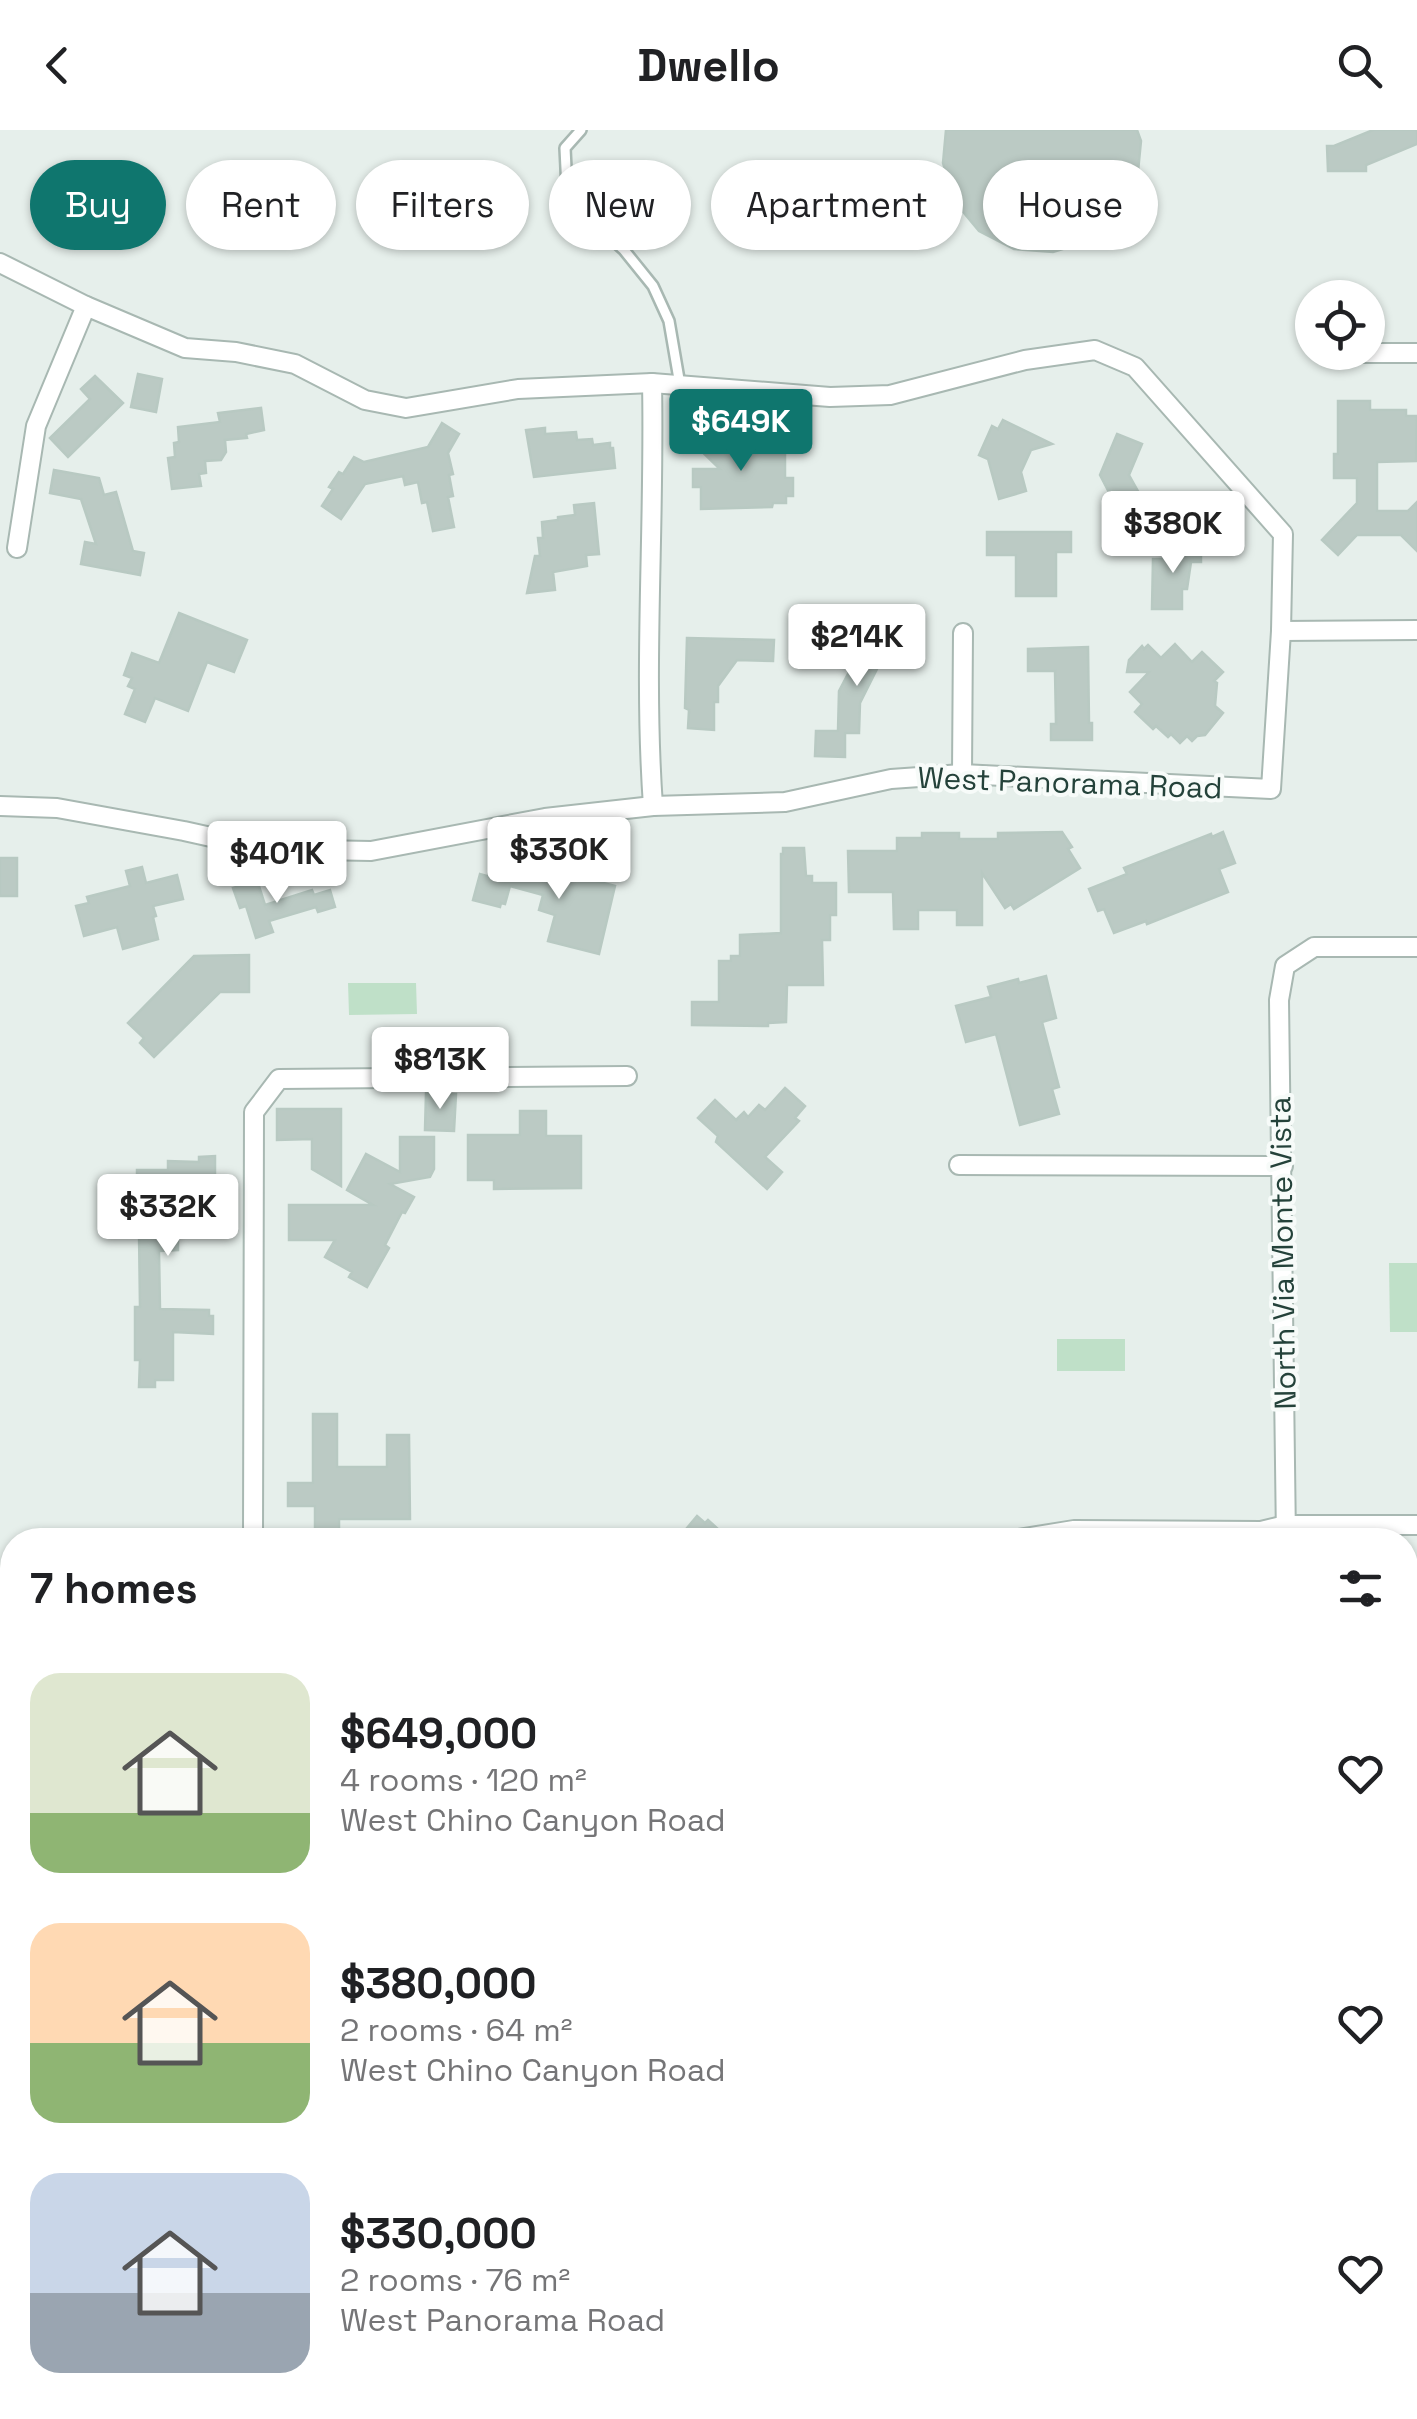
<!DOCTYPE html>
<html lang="en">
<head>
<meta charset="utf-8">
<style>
	body { margin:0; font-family:"Space Grotesk",sans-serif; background:#f6f6f6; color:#202124; height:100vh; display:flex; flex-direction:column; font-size:38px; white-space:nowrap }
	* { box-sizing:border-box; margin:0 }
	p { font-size:32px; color:#757577 }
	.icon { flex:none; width:55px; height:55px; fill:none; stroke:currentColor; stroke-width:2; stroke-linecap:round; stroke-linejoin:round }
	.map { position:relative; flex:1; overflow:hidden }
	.side { position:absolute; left:0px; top:1398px; width:1418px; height:892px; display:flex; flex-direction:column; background:#fff; border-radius:40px 40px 0 0; box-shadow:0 2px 8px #0004 }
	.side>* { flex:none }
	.banner { position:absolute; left:30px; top:30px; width:1358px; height:90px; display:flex; gap:20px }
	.fabs { position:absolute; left:1295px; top:150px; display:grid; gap:20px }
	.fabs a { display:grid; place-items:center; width:90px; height:90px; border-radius:50%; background:#fff; box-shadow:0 2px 8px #0004; font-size:50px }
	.price { position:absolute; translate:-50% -85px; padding:0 22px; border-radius:10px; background:#fff; color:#222; font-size:32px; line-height:65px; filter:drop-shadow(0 2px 5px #0008) }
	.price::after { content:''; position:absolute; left:50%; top:60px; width:30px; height:22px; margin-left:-15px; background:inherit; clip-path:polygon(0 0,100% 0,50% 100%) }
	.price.selected { background:#0f766e; color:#fff }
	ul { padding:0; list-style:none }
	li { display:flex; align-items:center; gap:30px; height:250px; padding:0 30px }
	li span { display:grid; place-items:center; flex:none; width:280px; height:200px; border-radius:30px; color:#555 }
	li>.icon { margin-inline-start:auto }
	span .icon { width:120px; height:120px; fill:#fffc; stroke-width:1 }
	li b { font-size:42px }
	h2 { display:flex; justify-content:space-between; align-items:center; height:120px; padding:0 30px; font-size:42px }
	.tag { padding:0 35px; border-radius:45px; background:#fff; box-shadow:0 2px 8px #0004; font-size:35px; line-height:90px }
	.tag.selected { background:#0f766e; color:#fff }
	header { display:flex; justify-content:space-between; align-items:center; height:130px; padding:0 30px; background:#fff; font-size:45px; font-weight:700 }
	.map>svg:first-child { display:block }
</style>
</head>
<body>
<header><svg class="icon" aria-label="back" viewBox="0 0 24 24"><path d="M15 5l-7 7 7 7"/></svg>Dwello<svg class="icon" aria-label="search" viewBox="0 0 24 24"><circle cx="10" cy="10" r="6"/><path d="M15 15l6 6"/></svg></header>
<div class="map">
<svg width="1417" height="2289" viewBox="0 0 1417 2289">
	<rect width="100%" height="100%" fill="#e6efeb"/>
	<g fill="#bfe0c8">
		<polygon points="348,853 416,853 417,884 349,885"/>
		<polygon points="1389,1133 1417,1133 1417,1202 1390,1202"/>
		<rect x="1057" y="1209" width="68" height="32"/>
	</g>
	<g fill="#bbcac4" stroke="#b8c9c2" stroke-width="2.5">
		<polygon points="946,0 1137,0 1141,11 1137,52 1119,87 1089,111 1053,122 1014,119 979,101 954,71 943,33"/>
		<polygon points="1373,0 1417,0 1417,14 1366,35 1366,41 1328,41 1327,16 1334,16"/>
		<polygon points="138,244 162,249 156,282 131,277"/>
		<polygon points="95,246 123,273 68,327 50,308 90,269 81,259"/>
		<polygon points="1338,271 1370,271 1370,280 1406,280 1406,286 1417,286 1416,331 1377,332 1377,381 1408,381 1417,372 1417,421 1401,405 1357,405 1338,425 1322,410 1357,373 1357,348 1334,348 1334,324 1338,324"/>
		<polygon points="261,278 264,300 246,304 247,308 225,310 226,322 221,330 205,331 206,343 199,344 201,356 172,359 168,328 175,327 174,313 179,312 178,297 220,292 218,283"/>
		<polygon points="1003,290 1052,314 1031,320 1021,342 1026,361 999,369 988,329 979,325 992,296 998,299"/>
		<polygon points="442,293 459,304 448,323 453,344 449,345 453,366 448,367 454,397 433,401 427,372 422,373 418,352 405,355 403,346 365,354 341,389 322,376 333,359 329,357 339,342 343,344 354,327 364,332 428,317"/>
		<polygon points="707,297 737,325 737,304 754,304 754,307 760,307 761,319 785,322 785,348 793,348 793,366 786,366 786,373 773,373 772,377 701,379 701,357 693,357 693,339 720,339 692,312"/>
		<polygon points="545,298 545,304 576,302 577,310 592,309 593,315 610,313 610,318 613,318 615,338 534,347 526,300"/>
		<polygon points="1117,304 1142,314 1129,345 1139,363 1114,372 1100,345"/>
		<polygon points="54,340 99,348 104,365 116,362 133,421 144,423 140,445 81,434 85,412 96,414 81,369 50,363"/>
		<polygon points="594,373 599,424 586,425 587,436 553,442 555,460 527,463 535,426 540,426 538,408 543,408 542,392 558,390 558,387 575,385 574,375"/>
		<polygon points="987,402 1071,402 1071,422 1056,422 1056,466 1016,466 1016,425 987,425"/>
		<polygon points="1201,416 1201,432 1191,432 1187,459 1182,459 1182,479 1152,479 1153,429 1163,429 1163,419"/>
		<polygon points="179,483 247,510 234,542 207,532 188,581 155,568 145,592 125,584 135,559 128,556 132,548 124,545 132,523 159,533"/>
		<polygon points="874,498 881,510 897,501 907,520 879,535 860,573 859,603 845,603 845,627 815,626 816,601 838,601 839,561 860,521 854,509"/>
		<polygon points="687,508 774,510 773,531 737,530 718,556 718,572 714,572 714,600 688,598 689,580 685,578"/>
		<polygon points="1175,514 1192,532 1202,522 1223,542 1214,551 1217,553 1215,576 1223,583 1205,605 1197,606 1192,611 1187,606 1180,613 1171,604 1168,607 1156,596 1153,599 1135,582 1142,574 1130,562 1149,542 1127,542 1129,530 1142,516 1144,519 1148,515 1161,528"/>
		<polygon points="1088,517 1089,593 1092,593 1092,610 1051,610 1051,594 1056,594 1055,541 1028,541 1028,519"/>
		<polygon points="1062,702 1072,717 1068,719 1080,738 1014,779 1011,774 1005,778 982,743 982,795 957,795 957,780 918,780 918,799 894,799 893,762 849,762 848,721 897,721 897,708 922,708 922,703 959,703 959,709 998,709 998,703"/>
		<polygon points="1223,702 1235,733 1219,739 1228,762 1147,794 1146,791 1114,803 1104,779 1098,781 1089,759 1127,744 1124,738 1211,704 1212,707"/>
		<polygon points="783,718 804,718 806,746 812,746 812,753 836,753 836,785 830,785 830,810 822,810 823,855 787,855 786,892 768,893 768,896 692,895 692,872 719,872 719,831 731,831 731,826 740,826 740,805 781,803 781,724 783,724"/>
		<polygon points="549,727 572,733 569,744 615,756 599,824 548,811 555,785 539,780 543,765 510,756 505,774 501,773 500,777 473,770 480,744 505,751 508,738 543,747"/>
		<rect x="0" y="728" width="17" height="38"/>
		<polygon points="142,737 146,753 177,745 183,769 153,776 156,786 153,787 158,809 123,819 117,797 84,806 76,776 89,773 87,767 130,756 126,741"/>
		<polygon points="257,750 265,775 312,760 314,765 330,760 335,777 318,782 316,777 269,791 273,802 256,808 246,776 240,778 233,758"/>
		<polygon points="249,825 249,862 220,862 154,927 140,913 144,908 128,893 194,826"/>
		<polygon points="1046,846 1056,888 1042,892 1059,957 1052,959 1059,984 1020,995 996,904 966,912 956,876 991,867 988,857 1018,849 1019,853"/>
		<polygon points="785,958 805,976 795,988 799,991 765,1027 782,1042 767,1059 716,1012 718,1006 698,988 715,970 736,990 744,982 748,987 759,975 765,980"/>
		<polygon points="426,963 456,964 454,1001 425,1000"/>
		<polygon points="277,979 341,979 341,1056 312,1039 312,1009 277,1010"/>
		<polygon points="520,981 546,981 546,1006 581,1006 581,1058 494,1059 494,1050 468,1050 468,1005 520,1005"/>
		<polygon points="400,1007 434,1007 434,1039 430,1047 390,1054 414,1067 405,1083 402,1082 385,1115 389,1118 367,1157 349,1147 352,1142 325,1127 335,1110 289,1110 289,1075 373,1075 347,1060 366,1024 400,1042"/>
		<polygon points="215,1026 215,1087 178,1086 178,1120 159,1121 160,1179 209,1180 209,1186 213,1186 213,1204 173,1202 173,1250 155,1250 155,1257 139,1257 140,1230 135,1230 135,1177 140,1177 139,1103 143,1103 142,1076 137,1075 137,1040 168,1040 168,1031 199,1032 199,1027"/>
		<polygon points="313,1284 337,1284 337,1337 387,1337 387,1305 409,1305 410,1389 339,1389 339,1410 315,1410 315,1376 288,1376 288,1353 313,1353"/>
		<polygon points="697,1386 705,1393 708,1390 730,1410 677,1410"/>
	</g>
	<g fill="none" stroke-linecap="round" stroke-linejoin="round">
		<g stroke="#a8b8b2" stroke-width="14">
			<polyline id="lane" points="581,0 565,18 567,59 592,91 624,120 653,156 669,191 680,255"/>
		</g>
		<g stroke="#a8b8b2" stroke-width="22">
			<g id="street">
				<polyline points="0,133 86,176 185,218 236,222 295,234 365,270 406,278 518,259 652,253 830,267 890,265 1025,230 1095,220 1135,237 1283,404 1281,501 1271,659 962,644 891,649 785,672 653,676 545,688 371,721 265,719 184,701 57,678 0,676"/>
				<polyline points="1326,223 1417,223"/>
				<path d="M652,253c3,141 -9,283 1,423"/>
				<polyline points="17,418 36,296 86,176"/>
				<polyline points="1281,501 1417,500"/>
				<polyline points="962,644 963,503"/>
				<polyline points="959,1035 1283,1036"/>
				<polyline points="253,1410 254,982 279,949 627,946"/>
				<polyline points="1012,1410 1074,1400 1261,1401 1286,1395 1417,1395"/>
				<polyline points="1286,1410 1279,870 1285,836 1314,817 1417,817"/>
				<polyline points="1405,1670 1417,1669"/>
				<polyline points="0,2066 12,2061"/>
				<polyline points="254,2278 254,2289"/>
				<polyline points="507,2278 507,2289"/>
				<polyline points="1056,2278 1072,2289"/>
				<polyline points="1041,2289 1046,2278"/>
				<polyline points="1289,2289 1289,2278"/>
			</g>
		</g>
		<use href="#lane" stroke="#fff" stroke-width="9"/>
		<use href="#street" stroke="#fff" stroke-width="18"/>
	</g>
	<g text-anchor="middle" stroke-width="8" stroke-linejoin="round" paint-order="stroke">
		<g font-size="30" fill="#24423a" stroke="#f7fbf9">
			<text transform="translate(1070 653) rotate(2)" y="10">West Panorama Road</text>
			<text transform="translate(1283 1123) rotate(-91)" y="10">North Via Monte Vista</text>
		</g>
	</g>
</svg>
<div class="fabs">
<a><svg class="icon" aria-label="locate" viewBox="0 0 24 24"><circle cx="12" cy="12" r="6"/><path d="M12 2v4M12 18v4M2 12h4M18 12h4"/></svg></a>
</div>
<b class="price selected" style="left:741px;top:344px">$649K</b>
<b class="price" style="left:1173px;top:446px">$380K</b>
<b class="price" style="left:857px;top:559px">$214K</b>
<b class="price" style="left:559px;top:772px">$330K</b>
<b class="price" style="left:277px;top:776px">$401K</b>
<b class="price" style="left:440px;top:982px">$813K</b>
<b class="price" style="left:168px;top:1129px">$332K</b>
<div class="banner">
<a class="tag selected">Buy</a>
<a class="tag">Rent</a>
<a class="tag">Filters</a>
<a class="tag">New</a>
<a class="tag">Apartment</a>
<a class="tag">House</a>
</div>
<section class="side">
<h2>7 homes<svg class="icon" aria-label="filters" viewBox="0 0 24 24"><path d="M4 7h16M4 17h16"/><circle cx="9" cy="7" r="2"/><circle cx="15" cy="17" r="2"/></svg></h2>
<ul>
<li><span style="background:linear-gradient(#dfe7d0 70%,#8fb573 0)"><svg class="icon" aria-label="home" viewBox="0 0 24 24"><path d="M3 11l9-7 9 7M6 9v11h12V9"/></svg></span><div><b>$649,000</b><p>4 rooms · 120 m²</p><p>West Chino Canyon Road</p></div><svg class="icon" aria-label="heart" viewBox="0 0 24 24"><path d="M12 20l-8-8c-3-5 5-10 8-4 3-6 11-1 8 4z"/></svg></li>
<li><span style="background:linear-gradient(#ffd9b3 60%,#8fb573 0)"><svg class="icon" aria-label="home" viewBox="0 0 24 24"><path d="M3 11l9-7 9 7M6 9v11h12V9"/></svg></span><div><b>$380,000</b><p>2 rooms · 64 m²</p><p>West Chino Canyon Road</p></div><svg class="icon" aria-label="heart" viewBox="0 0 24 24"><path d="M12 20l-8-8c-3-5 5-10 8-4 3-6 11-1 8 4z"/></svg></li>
<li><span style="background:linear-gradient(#c9d6e8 60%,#9aa5b1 0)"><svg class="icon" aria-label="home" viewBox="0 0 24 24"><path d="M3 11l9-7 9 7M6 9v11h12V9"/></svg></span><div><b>$330,000</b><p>2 rooms · 76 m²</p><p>West Panorama Road</p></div><svg class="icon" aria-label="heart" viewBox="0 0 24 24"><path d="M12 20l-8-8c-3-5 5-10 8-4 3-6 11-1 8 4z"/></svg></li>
</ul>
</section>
</div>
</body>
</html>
